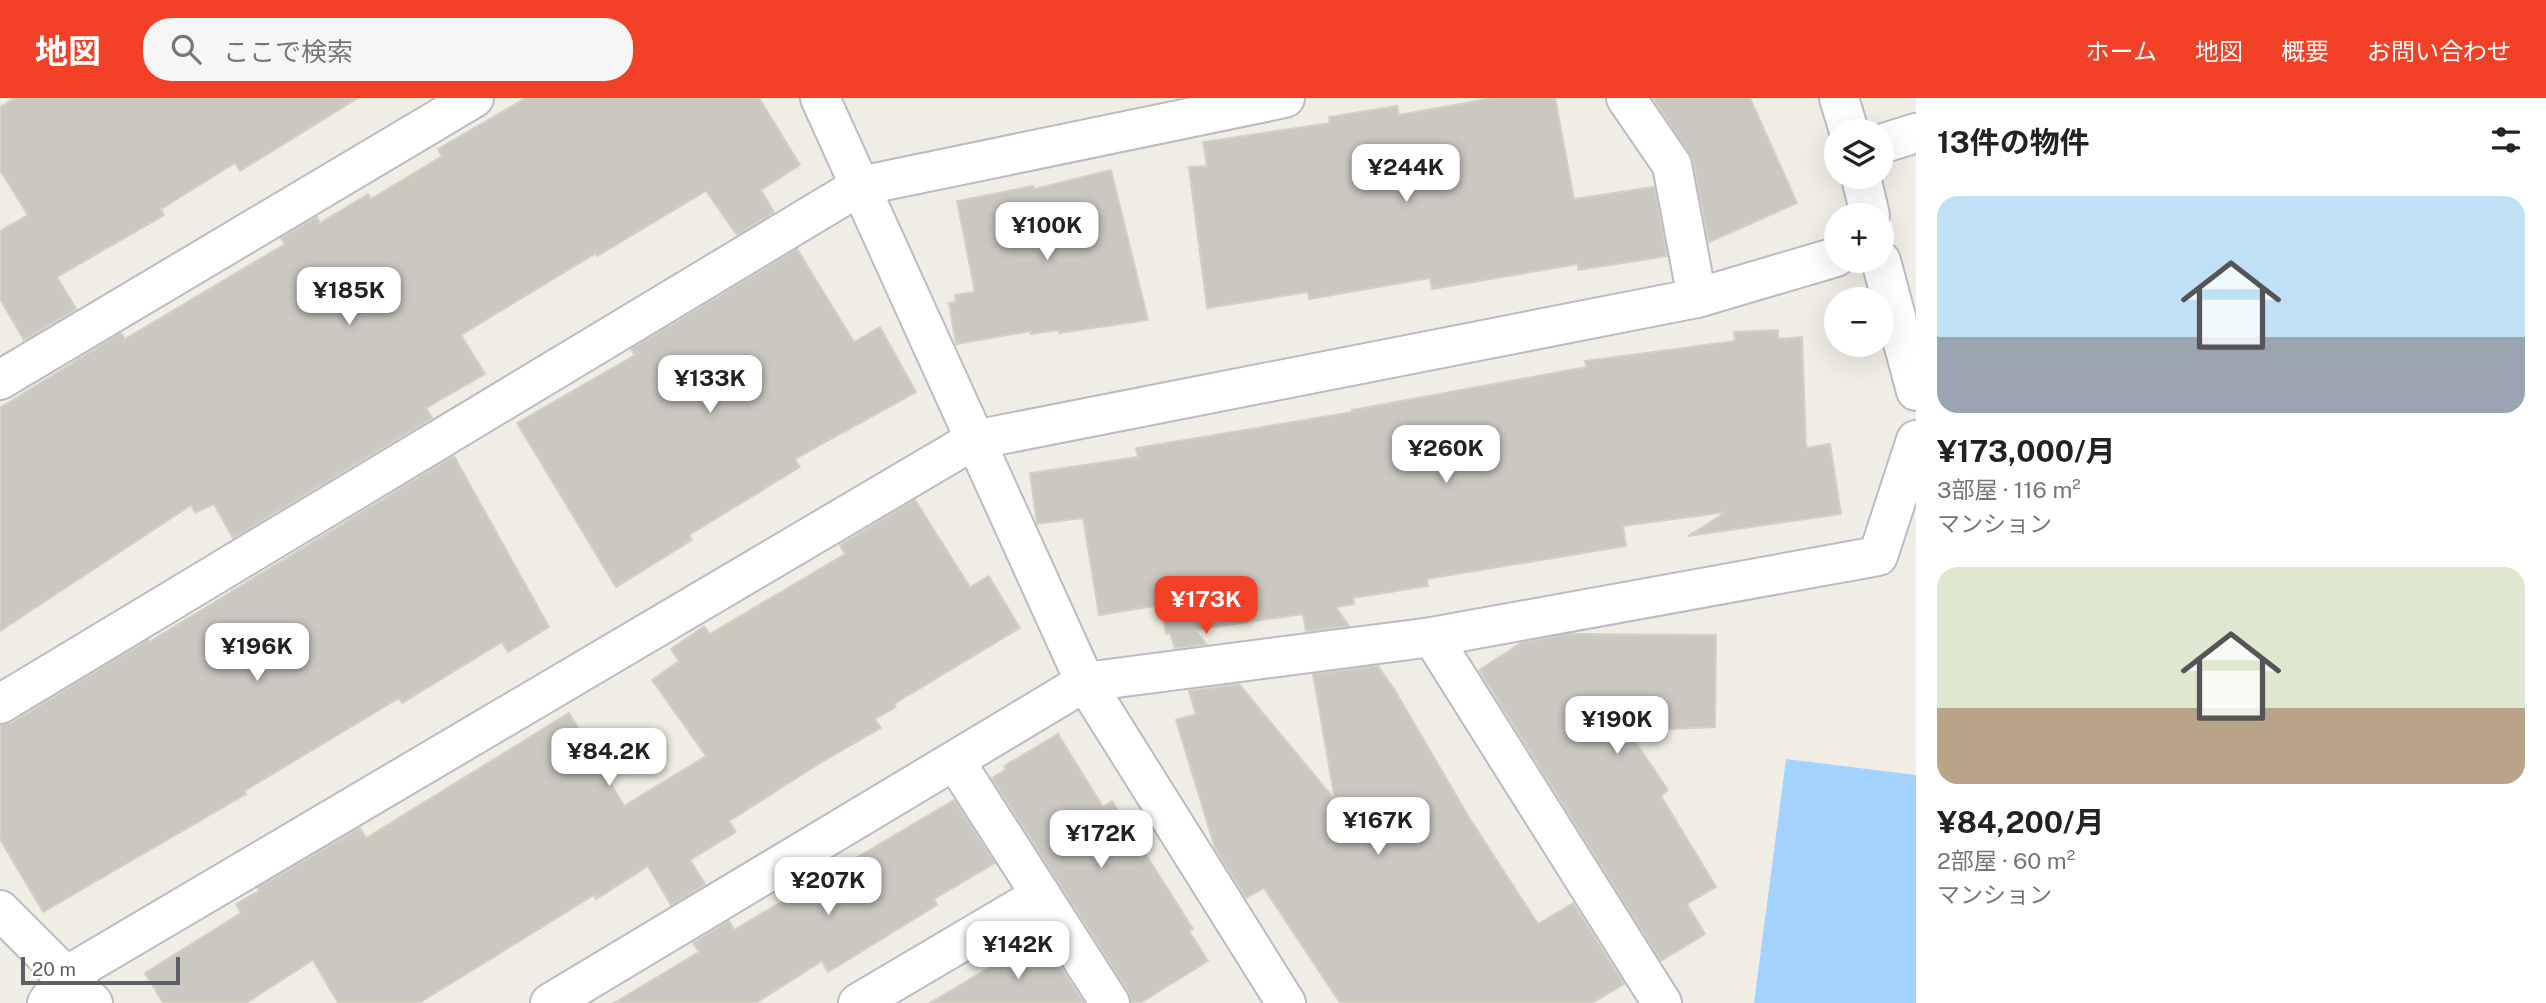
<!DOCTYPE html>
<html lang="ja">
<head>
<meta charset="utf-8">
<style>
	body { margin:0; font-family:"Public Sans","Noto Sans JP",sans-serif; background:#f6f6f6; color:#222; height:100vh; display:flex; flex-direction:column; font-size:26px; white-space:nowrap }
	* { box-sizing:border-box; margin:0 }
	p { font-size:23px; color:#767676 }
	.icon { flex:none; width:38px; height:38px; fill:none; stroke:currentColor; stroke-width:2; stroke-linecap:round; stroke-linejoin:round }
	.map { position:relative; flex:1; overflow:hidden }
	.side { display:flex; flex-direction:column; background:#fff; width:630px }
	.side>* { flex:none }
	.tools { position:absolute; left:1824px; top:21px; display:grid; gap:14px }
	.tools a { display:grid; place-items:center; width:70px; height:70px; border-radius:50%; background:#fff; box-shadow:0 7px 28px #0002; font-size:35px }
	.scale { position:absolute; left:21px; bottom:18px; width:159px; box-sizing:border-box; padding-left:7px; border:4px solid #5c6066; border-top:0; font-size:19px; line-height:24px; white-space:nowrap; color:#5c6066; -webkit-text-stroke:5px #fff; paint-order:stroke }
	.price { position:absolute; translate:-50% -60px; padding:0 16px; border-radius:14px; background:#fff; color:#222; font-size:23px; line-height:46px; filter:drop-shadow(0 2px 4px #0008) }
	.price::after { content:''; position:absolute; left:50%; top:42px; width:21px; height:16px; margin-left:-10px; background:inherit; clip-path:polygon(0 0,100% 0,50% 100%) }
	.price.active { background:#f34127; color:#fff }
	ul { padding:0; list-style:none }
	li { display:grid; align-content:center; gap:14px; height:371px; padding:0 21px }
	li span { display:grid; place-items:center; height:217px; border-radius:21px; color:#555 }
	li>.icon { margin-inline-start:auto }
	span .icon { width:126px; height:126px; fill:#fffc; stroke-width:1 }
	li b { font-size:30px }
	h2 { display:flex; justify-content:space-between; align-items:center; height:84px; padding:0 21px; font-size:30px }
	header { display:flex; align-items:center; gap:42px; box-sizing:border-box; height:98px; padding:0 35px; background:#f34127; color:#fff }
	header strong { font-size:33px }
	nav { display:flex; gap:38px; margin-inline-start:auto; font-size:24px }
	.search { width:490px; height:63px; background:#f6f6f6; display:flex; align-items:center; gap:18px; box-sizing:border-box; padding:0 24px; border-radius:28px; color:#767676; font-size:26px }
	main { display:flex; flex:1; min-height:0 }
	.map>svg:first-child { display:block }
</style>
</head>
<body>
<header>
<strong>地図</strong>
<div class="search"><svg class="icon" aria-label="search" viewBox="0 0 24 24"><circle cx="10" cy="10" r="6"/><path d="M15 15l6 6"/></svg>ここで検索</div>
<nav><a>ホーム</a><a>地図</a><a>概要</a><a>お問い合わせ</a></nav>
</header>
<main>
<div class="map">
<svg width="1916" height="905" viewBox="0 0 1916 905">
	<rect width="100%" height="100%" fill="#f0eee4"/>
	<polygon fill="#a5d3ff" points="1786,661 1916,677 1916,905 1754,905"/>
	<g fill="#cbc8c1" stroke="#d5d0c2" stroke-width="2">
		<polygon points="15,0 358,0 240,73 235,65 161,111 164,117 57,179 76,211 24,242 0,201 0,133 28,117 0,72 0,9"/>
		<polygon points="526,0 759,0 800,67 761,92 774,114 737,137 706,93 597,158 596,155 461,237 485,276 426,310 432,320 233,440 214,406 195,415 191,407 0,533 0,310 121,235 125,241 285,146 281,140 317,119 320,125 368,96 371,101 442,58 438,51"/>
		<polygon points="1493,0 1555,0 1574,101 1654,89 1667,158 1578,172 1578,166 1432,191 1430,180 1309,201 1308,194 1207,210 1189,69 1207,68 1203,44 1330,25 1329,19 1397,8 1399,17"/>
		<polygon points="1653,0 1750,0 1797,105 1709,144 1693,62"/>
		<polygon points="1111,72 1148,222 1059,235 1059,232 1031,236 1031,233 956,246 949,205 956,204 955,197 975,194 957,103 1033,88 1034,91"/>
		<polygon points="797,151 854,244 880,229 916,294 795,361 800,369 689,437 692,442 616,489 517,325 635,257 631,251"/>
		<polygon points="1778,232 1778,241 1802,239 1806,350 1830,346 1841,416 1688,438 1726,414 1623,428 1626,448 1427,481 1428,488 1353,500 1354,506 1336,509 1349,528 1306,533 1303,516 1195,532 1206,546 1175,550 1170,535 1166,536 1161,507 1099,517 1083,420 1037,426 1030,375 1138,359 1136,350 1353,314 1352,312 1586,269 1585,263 1735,243 1734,234"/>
		<polygon points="454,358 549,529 508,554 502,544 402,605 399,600 244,693 246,696 43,814 0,741 0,628 11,625 148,542 149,544"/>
		<polygon points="915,402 970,489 989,478 1020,530 894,606 896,609 875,621 881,630 820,665 729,723 736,734 690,762 705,786 671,807 648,768 596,801 594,797 419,905 338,905 313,862 246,905 163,905 145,875 241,815 236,806 259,793 258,790 360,730 366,740 569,615 624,708 706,658 652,582 679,563 671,551 704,528 710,536 845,456 840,447"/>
		<polygon points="1568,536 1716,537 1715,629 1628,633 1668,692 1661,698 1716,789 1687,806 1705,836 1661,863 1479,572 1521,545"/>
		<polygon points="1378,568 1394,591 1470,721 1538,826 1573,805 1624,886 1592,905 1340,905 1264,790 1246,800 1215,750 1176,622 1196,616 1189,593 1239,586 1335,702 1313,576"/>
		<polygon points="1058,636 1103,709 1112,703 1193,831 1189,833 1208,863 1140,905 1132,905 1128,893 992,680 1006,671 1004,668"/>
		<polygon points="954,702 995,765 934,801 937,807 828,874 822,863 756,905 614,905 699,854 693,845 729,823 734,832"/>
		<polygon points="1041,839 1084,905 930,905"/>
	</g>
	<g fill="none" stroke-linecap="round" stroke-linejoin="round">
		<g stroke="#b9bcc1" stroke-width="42">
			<g id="minor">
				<polyline points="820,0 1085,584 1286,905"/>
				<polyline points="1626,0 1672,67 1697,200"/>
				<polyline points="1839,0 1849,33"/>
				<polyline points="1881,46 1916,35"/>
				<polyline points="1861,79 1870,117"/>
				<polyline points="1881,163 1916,293"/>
				<polyline points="0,282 474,0"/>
				<polyline points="1432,539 1662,905"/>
				<polyline points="0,606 860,88 1285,0"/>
				<polyline points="955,663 1110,905"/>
				<polyline points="0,812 93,905"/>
				<polyline points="47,905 66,878 974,342 1697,200 1836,159"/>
				<polyline points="550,905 1085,584 1432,539 1878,458 1916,342"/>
				<polyline points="858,905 1041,797"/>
			</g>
		</g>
		<use href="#minor" stroke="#fff" stroke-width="38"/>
	</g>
</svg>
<div class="tools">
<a><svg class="icon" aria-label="layers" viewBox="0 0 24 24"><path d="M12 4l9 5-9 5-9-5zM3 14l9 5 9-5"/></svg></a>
<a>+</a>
<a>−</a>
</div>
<div class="scale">20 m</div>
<b class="price" style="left:1406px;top:106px">¥244K</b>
<b class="price" style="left:1047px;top:164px">¥100K</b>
<b class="price" style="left:349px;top:229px">¥185K</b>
<b class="price" style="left:710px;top:317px">¥133K</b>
<b class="price" style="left:1446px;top:387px">¥260K</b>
<b class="price active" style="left:1206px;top:538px">¥173K</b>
<b class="price" style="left:257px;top:585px">¥196K</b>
<b class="price" style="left:1617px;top:658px">¥190K</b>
<b class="price" style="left:609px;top:690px">¥84.2K</b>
<b class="price" style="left:1378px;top:759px">¥167K</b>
<b class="price" style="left:1101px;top:772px">¥172K</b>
<b class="price" style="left:828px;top:819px">¥207K</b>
<b class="price" style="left:1018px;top:883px">¥142K</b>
</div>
<section class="side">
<h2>13件の物件<svg class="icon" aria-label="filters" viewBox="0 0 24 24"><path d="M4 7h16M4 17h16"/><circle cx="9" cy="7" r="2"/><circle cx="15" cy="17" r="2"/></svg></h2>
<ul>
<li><span style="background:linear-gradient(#bfe0f5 65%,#9aa5b1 0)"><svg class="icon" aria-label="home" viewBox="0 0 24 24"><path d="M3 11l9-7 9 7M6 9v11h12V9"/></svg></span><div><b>¥173,000/月</b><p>3部屋 · 116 m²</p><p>マンション</p></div></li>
<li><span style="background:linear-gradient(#dfe7d0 65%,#b9a48a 0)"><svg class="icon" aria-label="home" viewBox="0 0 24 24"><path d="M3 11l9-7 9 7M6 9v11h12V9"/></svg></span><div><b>¥84,200/月</b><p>2部屋 · 60 m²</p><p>マンション</p></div></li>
</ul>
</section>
</main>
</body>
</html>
